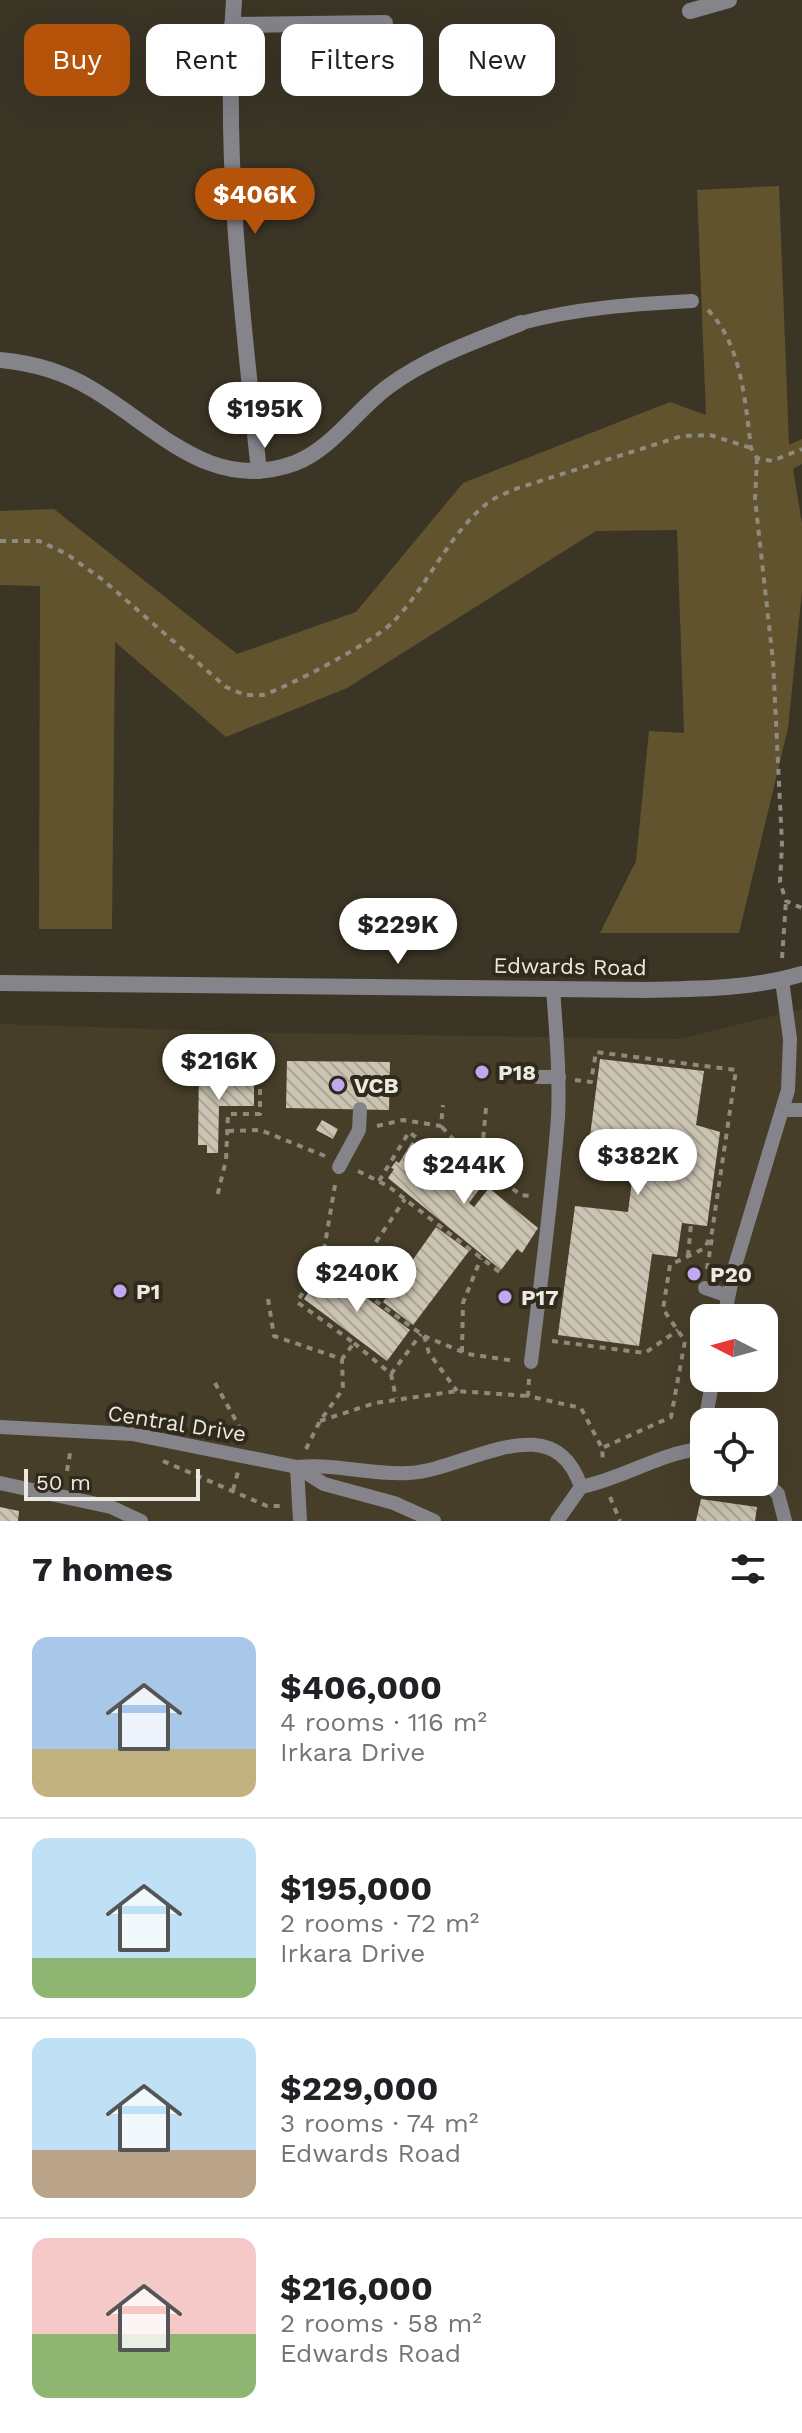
<!DOCTYPE html>
<html lang="en">
<head>
<meta charset="utf-8">
<style>
	body { margin:0; font-family:"Work Sans",sans-serif; background:#f6f6f6; color:#202124; height:100vh; display:flex; flex-direction:column; font-size:30px; white-space:nowrap }
	* { box-sizing:border-box; margin:0 }
	p { font-size:26px; color:#757577 }
	.icon { flex:none; width:44px; height:44px; fill:none; stroke:currentColor; stroke-width:2; stroke-linecap:round; stroke-linejoin:round }
	.map { position:relative; height:1521px; overflow:hidden }
	.details { display:flex; flex-direction:column; background:#fff; flex:1 }
	.details>* { flex:none }
	.hud { position:absolute; left:24px; top:24px; width:754px; height:72px; display:flex; gap:16px }
	.needle { width:52px; rotate:276deg }
	.buttons { position:absolute; left:690px; top:1304px; display:grid; gap:16px }
	.buttons a { display:grid; place-items:center; width:88px; height:88px; border-radius:16px; background:#fff; box-shadow:0 8px 32px #0002; font-size:40px }
	.scale { position:absolute; left:24px; bottom:20px; width:176px; box-sizing:border-box; padding-left:8px; border:4px solid #ece9e0; border-top:0; font-size:22px; line-height:28px; white-space:nowrap; color:#ece9e0; -webkit-text-stroke:6px #302a1c; paint-order:stroke }
	.price { position:absolute; translate:-50% -68px; padding:0 18px; border-radius:28px; background:#fff; color:#222; font-size:26px; line-height:52px; filter:drop-shadow(0 2px 4px #0008) }
	.price::after { content:''; position:absolute; left:50%; top:48px; width:24px; height:18px; margin-left:-12px; background:inherit; clip-path:polygon(0 0,100% 0,50% 100%) }
	.price.active { background:#b45309; color:#fff }
	ul { padding:0; list-style:none }
	li { display:flex; align-items:center; gap:24px; height:200px; padding:0 32px }
	li+li { border-top:2px solid #e0e0e0 }
	li span { display:grid; place-items:center; flex:none; width:224px; height:160px; border-radius:16px; color:#555 }
	li>.icon { margin-inline-start:auto }
	span .icon { width:96px; height:96px; fill:#fffc; stroke-width:1 }
	li b { font-size:34px }
	h2 { display:flex; justify-content:space-between; align-items:center; height:96px; padding:0 32px; font-size:34px }
	.pill { padding:0 28px; border-radius:16px; background:#fff; box-shadow:0 8px 32px #0002; font-size:28px; line-height:72px }
	.pill.active { background:#b45309; color:#fff }
	.map>svg:first-child { display:block }
</style>
</head>
<body>
<div class="map">
<svg width="802" height="1521" viewBox="0 0 802 1521">
	<defs>
		<pattern id="building-back-hatch" width="6" height="6" patternUnits="userSpaceOnUse" patternTransform="scale(2)"><rect width="6" height="6" fill="#cbc4b2"/><path d="M-1 5l2 2M0 0l6 6M5-1l2 2" fill="none" stroke="#aaa496"/></pattern>
	</defs>
	<rect width="100%" height="100%" fill="#3b3526"/>
	<path fill="#463e29" fill-rule="evenodd" d="M802,1009v512h-802v-497l283,9 396,6zM704,1318h60v60h-60zM704,1422h60v60h-60z"/>
	<polygon fill="#62532f" points="779,186 789,445 802,439 802,464 793,469 802,524 802,591 788,728 739,933 600,933 636,861 649,731 684,733 677,530 596,531 347,688 226,737 115,642 112,929 39,929 40,586 0,585 0,511 54,509 237,654 356,612 463,483 670,402 706,415 697,190"/>
	<g fill="url(#building-back-hatch)">
		<polygon points="600,1059 704,1071 696,1125 720,1132 707,1226 682,1223 677,1257 652,1254 639,1346 558,1335 575,1206 628,1212 637,1143 590,1136"/>
		<polygon points="287,1061 390,1062 389,1110 286,1108"/>
		<polygon points="199,1064 215,1064 214,1078 254,1079 254,1106 219,1106 218,1153 207,1153 207,1145 198,1145"/>
		<polygon points="322,1120 338,1129 333,1139 316,1130"/>
		<polygon points="412,1142 456,1174 459,1169 481,1187 469,1203 474,1207 489,1188 538,1228 522,1253 517,1249 501,1270 388,1178 394,1169 391,1168 396,1161 399,1163"/>
		<polygon points="436,1227 469,1251 413,1325 383,1302"/>
		<polygon points="325,1267 410,1330 387,1361 304,1299"/>
		<polygon points="701,1499 757,1507 755,1521 696,1521"/>
		<polygon points="0,1507 19,1511 18,1521 0,1521"/>
	</g>
	<g fill="none" stroke-linecap="round" stroke-linejoin="round">
		<g stroke="#8f8a7e" stroke-width="4" stroke-dasharray="6 6" stroke-linecap="butt">
			<path d="M708,310c34,35 37,92 43,138l6,10 15,3 30,-12"/>
			<polyline points="757,458 755,499 773,661 782,844 780,882 786,901 802,908"/>
			<path d="M0,541h39l28,13 36,26 123,107 19,8h18c29,-10 109,-52 130,-73 34,-35 54,-85 92,-117 9,-8 22,-12 33,-17l164,-52 28,-1 41,13"/>
			<polyline points="782,958 786,901"/>
			<polyline points="180,1060 194,1057 222,1058 226,1071 260,1071 260,1114 228,1114 226,1160 217,1197"/>
			<polyline points="575,1080 591,1082 596,1052 736,1070 712,1232 705,1248 670,1265 663,1309 685,1341 671,1417 602,1448"/>
			<polyline points="486,1108 483,1140 469,1156 521,1195 532,1196"/>
			<polyline points="377,1126 403,1120 441,1126 443,1105"/>
			<polyline points="228,1131 260,1130 325,1156"/>
			<polyline points="358,1171 388,1186 502,1274"/>
			<polyline points="379,1181 409,1132 456,1168 469,1156 441,1126"/>
			<polyline points="335,1185 322,1262 424,1336 468,1354 515,1361"/>
			<polyline points="688,1256 691,1224"/>
			<polyline points="707,1269 712,1238"/>
			<polyline points="349,1282 405,1199"/>
			<polyline points="268,1299 274,1336 342,1359 354,1343 297,1302 322,1262"/>
			<polyline points="424,1336 429,1353 457,1391"/>
			<polyline points="552,1341 645,1353 678,1330"/>
			<polyline points="354,1343 391,1374 421,1334"/>
			<polyline points="462,1352 463,1303 481,1258"/>
			<polyline points="391,1374 396,1398"/>
			<polyline points="529,1379 528,1396 581,1408 602,1448 603,1461"/>
			<polyline points="215,1383 245,1437"/>
			<polyline points="320,1421 375,1403 457,1391 528,1396"/>
			<polyline points="306,1449 320,1421 343,1389 342,1359"/>
			<polyline points="163,1461 267,1506 282,1506"/>
			<polyline points="67,1471 70,1453"/>
			<polyline points="233,1490 238,1472"/>
			<polyline points="610,1497 620,1521"/>
		</g>
		<g stroke="#86848b" stroke-width="14">
			<path d="M521,323c56,-15 113,-19 171,-22"/>
			<polyline points="538,1077 559,1077"/>
			<polyline points="784,1110 802,1110"/>
			<polyline points="339,1167 359,1130 360,1109"/>
			<polyline points="705,1288 728,1296"/>
			<polyline points="724,1318 734,1269 788,1090 790,1039 782,980"/>
			<path d="M531,1362c10,-82 21,-163 27,-245 2,-43 -2,-86 -5,-129"/>
			<polyline points="705,1422 713,1378"/>
			<path d="M0,1427l132,7 165,33c38,-4 73,8 111,6 57,-2 145,-71 173,14"/>
			<polyline points="297,1467 324,1484 394,1503 434,1521"/>
			<polyline points="297,1467 300,1521"/>
			<polyline points="764,1480 778,1494 785,1521"/>
			<polyline points="0,1483 111,1507 141,1521"/>
			<path d="M557,1521l24,-34c41,-8 79,-34 119,-38"/>
		</g>
		<g stroke="#86848b" stroke-width="16">
			<path d="M234,0c-11,158 8,314 25,471"/>
			<polyline points="690,11 729,0"/>
			<polyline points="232,25 385,23"/>
			<path d="M0,360c33,3 64,12 92,29 66,39 119,105 203,74 37,-14 62,-54 94,-77 40,-29 86,-45 132,-63"/>
			<path d="M0,983l646,7c52,-1 106,-1 156,-16"/>
		</g>
	</g>
	<g fill="#c2a8f3" stroke="#302a1c" stroke-width="3">
		<circle cx="482" cy="1072" r="8"/>
		<circle cx="338" cy="1085" r="8"/>
		<circle cx="694" cy="1274" r="8"/>
		<circle cx="120" cy="1291" r="8"/>
		<circle cx="505" cy="1297" r="8"/>
	</g>
	<g text-anchor="middle" stroke-width="8" stroke-linejoin="round" paint-order="stroke">
		<g font-size="22" fill="#ece9e0" stroke="#302a1c">
			<text transform="translate(570 966) rotate(1)" y="8">Edwards Road</text>
			<text transform="translate(177 1423) rotate(9)" y="8">Central Drive</text>
		</g>
		<g font-size="22" font-weight="bold" fill="#ece9e0" stroke="#302a1c" text-anchor="start">
			<text x="498" y="1080">P18</text>
			<text x="354" y="1093">VCB</text>
			<text x="710" y="1282">P20</text>
			<text x="136" y="1299">P1</text>
			<text x="521" y="1305">P17</text>
		</g>
	</g>
</svg>
<div class="buttons">
<a><svg class="needle" viewBox="-14 -14 28 28"><path d="M0-13l5 13h-10z" fill="#e53935"/><path d="M0 13l5-13h-10z" fill="#757577"/></svg></a>
<a><svg class="icon" aria-label="locate" viewBox="0 0 24 24"><circle cx="12" cy="12" r="6"/><path d="M12 2v4M12 18v4M2 12h4M18 12h4"/></svg></a>
</div>
<div class="scale">50 m</div>
<b class="price active" style="left:255px;top:236px">$406K</b>
<b class="price" style="left:265px;top:450px">$195K</b>
<b class="price" style="left:398px;top:966px">$229K</b>
<b class="price" style="left:219px;top:1102px">$216K</b>
<b class="price" style="left:638px;top:1197px">$382K</b>
<b class="price" style="left:464px;top:1206px">$244K</b>
<b class="price" style="left:357px;top:1314px">$240K</b>
<div class="hud">
<a class="pill active">Buy</a>
<a class="pill">Rent</a>
<a class="pill">Filters</a>
<a class="pill">New</a>
</div>
</div>
<section class="details">
<h2>7 homes<svg class="icon" aria-label="filters" viewBox="0 0 24 24"><path d="M4 7h16M4 17h16"/><circle cx="9" cy="7" r="2"/><circle cx="15" cy="17" r="2"/></svg></h2>
<ul>
<li><span style="background:linear-gradient(#a9c7e8 70%,#c2b280 0)"><svg class="icon" aria-label="home" viewBox="0 0 24 24"><path d="M3 11l9-7 9 7M6 9v11h12V9"/></svg></span><div><b>$406,000</b><p>4 rooms · 116 m²</p><p>Irkara Drive</p></div></li>
<li><span style="background:linear-gradient(#bfe0f5 75%,#8fb573 0)"><svg class="icon" aria-label="home" viewBox="0 0 24 24"><path d="M3 11l9-7 9 7M6 9v11h12V9"/></svg></span><div><b>$195,000</b><p>2 rooms · 72 m²</p><p>Irkara Drive</p></div></li>
<li><span style="background:linear-gradient(#bfe0f5 70%,#b9a48a 0)"><svg class="icon" aria-label="home" viewBox="0 0 24 24"><path d="M3 11l9-7 9 7M6 9v11h12V9"/></svg></span><div><b>$229,000</b><p>3 rooms · 74 m²</p><p>Edwards Road</p></div></li>
<li><span style="background:linear-gradient(#f6c9c9 60%,#8fb573 0)"><svg class="icon" aria-label="home" viewBox="0 0 24 24"><path d="M3 11l9-7 9 7M6 9v11h12V9"/></svg></span><div><b>$216,000</b><p>2 rooms · 58 m²</p><p>Edwards Road</p></div></li>
</ul>
</section>
</body>
</html>
